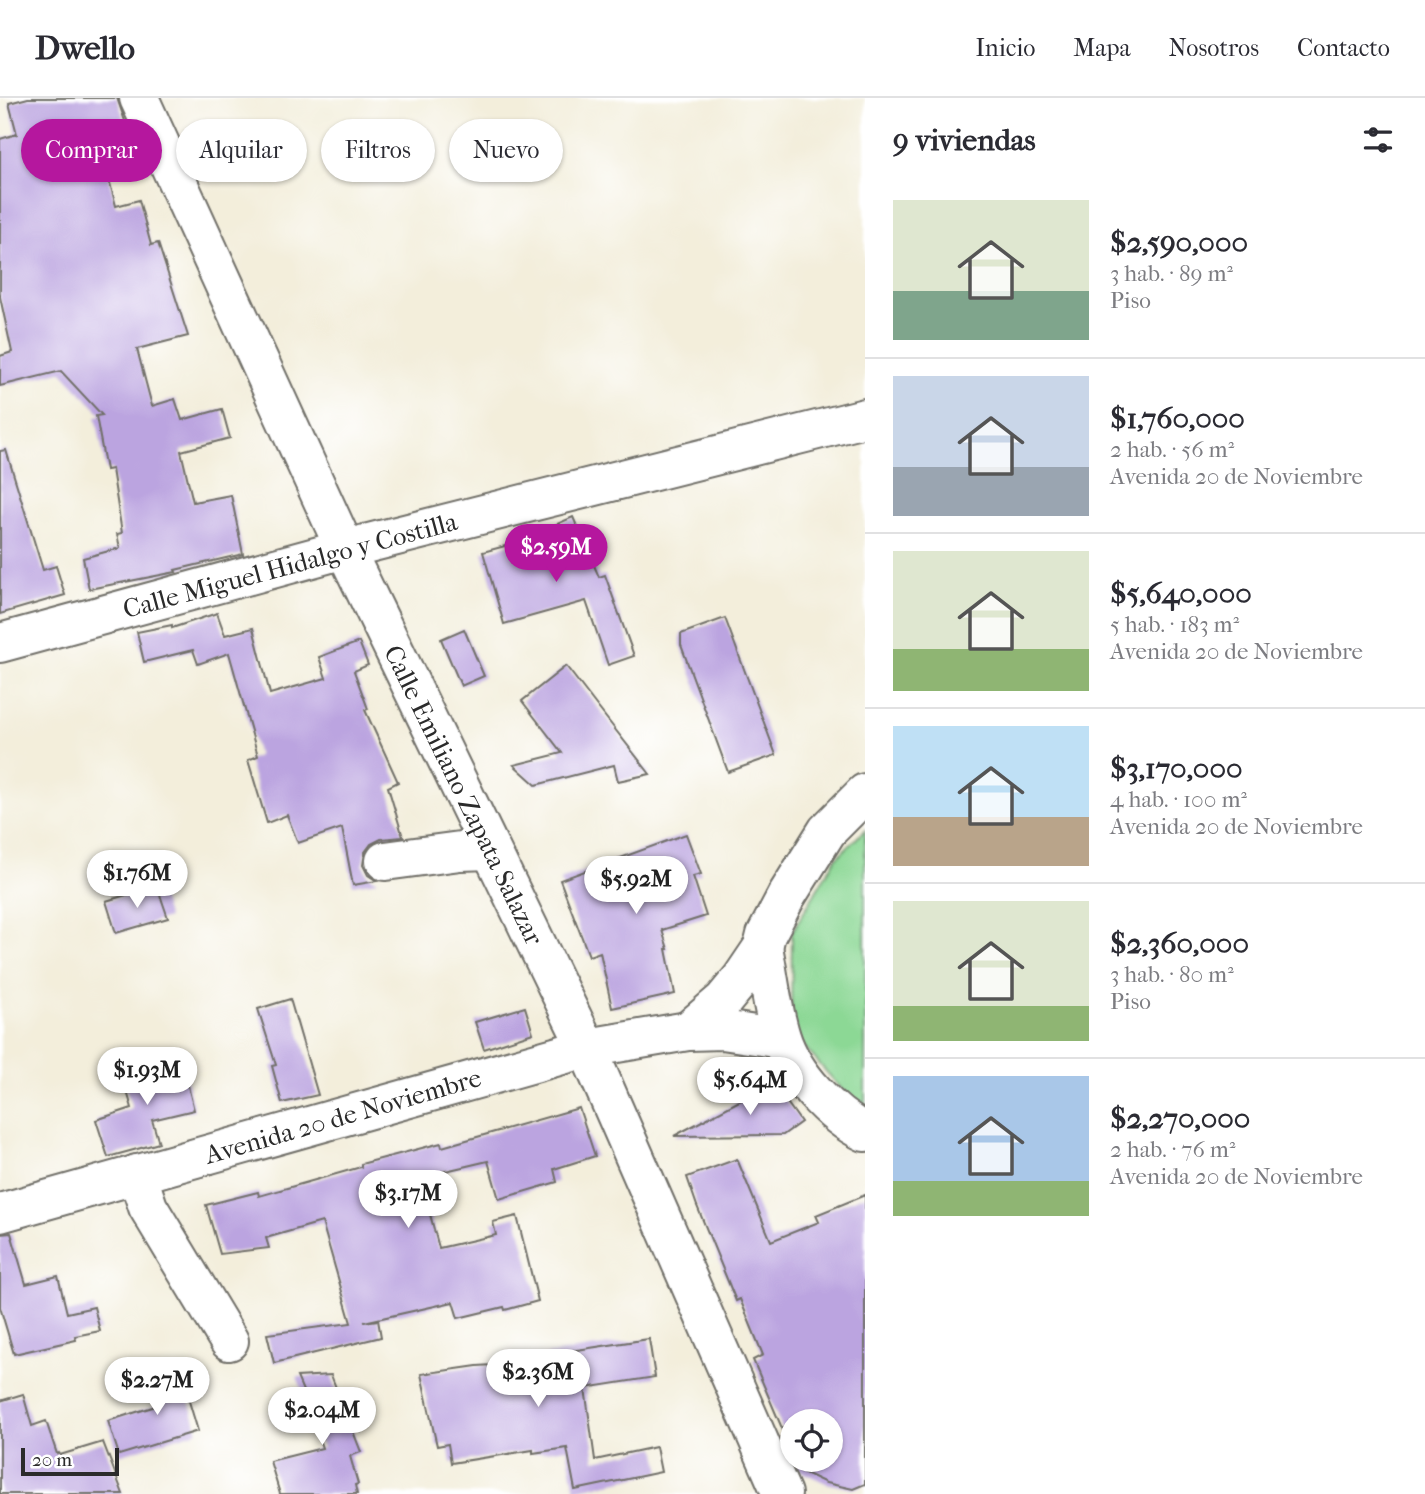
<!DOCTYPE html>
<html lang="es">
<head>
<meta charset="utf-8">
<style>
	body { margin:0; font-family:"IM FELL French Canon",serif; background:#f7f7f7; color:#2b2b33; height:100vh; display:flex; flex-direction:column; font-size:26px; white-space:nowrap }
	* { box-sizing:border-box; margin:0 }
	p { font-size:23px; color:#7c7c81 }
	.icon { flex:none; width:38px; height:38px; fill:none; stroke:currentColor; stroke-width:2; stroke-linecap:round; stroke-linejoin:round }
	.map { position:relative; flex:1; overflow:hidden }
	.panel { display:flex; flex-direction:column; background:#fff; width:560px }
	.panel>* { flex:none }
	.banner { position:absolute; left:21px; top:21px; width:665px; height:63px; display:flex; gap:14px }
	.controls { position:absolute; left:780px; top:1311px; display:grid; gap:14px }
	.controls a { display:grid; place-items:center; width:63px; height:63px; border-radius:50%; background:#fff; box-shadow:0 2px 5px #0004; font-size:35px }
	.scale { position:absolute; left:21px; bottom:18px; width:98px; box-sizing:border-box; padding-left:7px; border:4px solid #2b2b2b; border-top:0; font-size:19px; line-height:24px; white-space:nowrap; color:#2b2b2b; -webkit-text-stroke:5px #fff; paint-order:stroke }
	.price { position:absolute; translate:-50% -60px; padding:0 16px; border-radius:24px; background:#fff; color:#222; font-size:23px; line-height:46px; filter:drop-shadow(0 2px 4px #0008) }
	.price::after { content:''; position:absolute; left:50%; top:42px; width:21px; height:16px; margin-left:-10px; background:inherit; clip-path:polygon(0 0,100% 0,50% 100%) }
	.price.selected { background:#b5179e; color:#fff }
	ul { padding:0; list-style:none }
	li { display:flex; align-items:center; gap:21px; height:175px; padding:0 28px }
	li+li { border-top:2px solid #e1e1e2 }
	li span { display:grid; place-items:center; flex:none; width:196px; height:140px; border-radius:0px; color:#555 }
	li>.icon { margin-inline-start:auto }
	span .icon { width:84px; height:84px; fill:#fffc; stroke-width:1 }
	li b { font-size:30px }
	h2 { display:flex; justify-content:space-between; align-items:center; height:84px; padding:0 28px; font-size:30px }
	.tag { padding:0 24px; border-radius:32px; background:#fff; box-shadow:0 2px 5px #0004; font-size:24px; line-height:63px }
	.tag.selected { background:#b5179e; color:#fff }
	header { display:flex; align-items:center; gap:42px; box-sizing:border-box; height:98px; padding:0 35px; background:#fff; border-bottom:2px solid #e1e1e2 }
	header strong { font-size:33px }
	nav { display:flex; gap:38px; margin-inline-start:auto; font-size:24px }
	main { display:flex; flex:1; min-height:0 }
	.map>svg:first-child { display:block }
</style>
</head>
<body>
<header>
<strong>Dwello</strong>
<nav><a>Inicio</a><a>Mapa</a><a>Nosotros</a><a>Contacto</a></nav>
</header>
<main>
<div class="map">
<svg width="865" height="1396" viewBox="0 0 865 1396">
	<rect width="100%" height="100%" fill="#fff"/>
	<filter id="ink" filterUnits="userSpaceOnUse"><feTurbulence type="fractalNoise" baseFrequency=".0143" numOctaves="2"/><feDisplacementMap in="SourceGraphic" scale="14" xChannelSelector="R" yChannelSelector="G"/><feConvolveMatrix kernelMatrix="1 2 1 2 8 2 1 2 1" color-interpolation-filters="sRGB"/></filter>
	<filter id="wash" filterUnits="userSpaceOnUse"><feTurbulence type="fractalNoise" baseFrequency=".00686" numOctaves="4" result="noise"/><feDisplacementMap in="SourceGraphic" scale="28" xChannelSelector="R" yChannelSelector="G"/><feGaussianBlur stdDeviation="1.57" result="paint"/><feColorMatrix in="noise" values="0 0 0 0 0 0 0 0 0 0 0 0 0 0 0 0 0 1.4 0 .05"/><feComposite in="paint" operator="in"/></filter>
	<g filter="url(#wash)">
		<rect width="100%" height="100%" fill="#f3eedb"/>
		<polygon fill="#8cd895" stroke="#5c8260" stroke-width="2" points="865,732 865,1007 852,1003 791,934 792,834 836,760"/>
		<g id="blocks">
			<g fill="#bba4e0">
				<polygon points="28,0 117,0 127,29 97,36 116,108 139,102 151,147 158,145 188,238 137,251 152,308 175,301 182,322 222,311 230,340 181,353 193,404 231,397 243,456 175,472 176,474 89,491 83,460 120,450 117,436 122,435 112,371 106,372 96,318 102,317 61,273 0,288 0,258 12,254 0,199 0,41 17,36 9,5"/>
				<polygon points="6,352 43,472 56,468 65,497 0,516 0,353"/>
				<polygon points="573,419 599,479 605,477 634,558 608,567 586,503 504,526 483,454 535,440 534,436"/>
				<polygon points="217,515 225,537 253,530 270,596 326,580 319,559 359,544 368,567 354,573 368,611 365,612 398,684 388,689 403,739 381,741 371,746 365,754 363,767 368,777 377,783 353,787 342,730 298,745 287,717 267,725 248,662 258,658 229,555 198,566 193,552 144,564 137,534 172,527 172,530"/>
				<polygon points="725,520 776,657 728,674 681,547 681,536"/>
				<polygon points="464,531 484,578 461,588 441,541"/>
				<polygon points="566,568 596,607 650,676 618,683 614,667 536,687 514,667 562,655 522,603"/>
				<polygon points="686,736 701,776 693,778 706,818 662,832 668,851 666,851 675,896 612,910 600,854 589,858 560,782"/>
				<polygon points="157,788 168,820 116,835 106,803"/>
				<polygon points="290,901 318,997 282,1005 272,968 276,967 258,911"/>
				<polygon points="525,909 533,935 484,951 475,924"/>
				<polygon points="181,960 194,1012 152,1022 159,1045 108,1059 96,1022 132,1010 123,980 146,973 145,969"/>
				<polygon points="773,985 801,1024 783,1037 674,1038"/>
				<polygon points="579,1010 595,1058 554,1071 557,1084 499,1101 488,1063 420,1079 439,1150 496,1137 493,1124 517,1118 538,1203 505,1212 504,1209 458,1220 453,1204 364,1224 378,1222 381,1239 274,1265 267,1236 351,1225 322,1124 266,1140 269,1150 220,1156 206,1107 258,1094 259,1098 361,1069 361,1066 441,1045 442,1049"/>
				<polygon points="737,1061 771,1143 819,1124 816,1117 865,1097 865,1386 853,1391 826,1385 800,1373 795,1362 831,1362 831,1323 793,1323 793,1356 753,1262 763,1257 740,1201 736,1203 697,1108 687,1079"/>
				<polygon points="11,1135 26,1186 58,1178 67,1215 94,1209 100,1233 75,1238 76,1242 14,1256 0,1209 0,1136"/>
				<polygon points="649,1241 655,1279 585,1290 595,1362 656,1349 661,1374 575,1392 567,1350 533,1355 533,1352 451,1365 448,1346 437,1348 421,1276 477,1268 525,1265 524,1260"/>
				<polygon points="179,1270 198,1333 119,1357 108,1323 159,1307 151,1278"/>
				<polygon points="331,1277 361,1354 350,1358 358,1386 355,1387 357,1396 280,1396 270,1363 322,1350 319,1341 323,1340 297,1279"/>
				<polygon points="23,1296 32,1328 46,1323 57,1356 59,1355 60,1357 103,1344 123,1396 0,1396 0,1303"/>
			</g>
		</g>
	</g>
	<g filter="url(#ink)">
		<use href="#blocks" fill-opacity="0" stroke="#716f69" stroke-width="2"/>
		<g fill="none" stroke-linecap="round" stroke-linejoin="round">
			<g stroke="#716f69" stroke-width="42">
				<g id="minor">
					<polyline points="139,0 345,451 587,950 782,1396"/>
					<polyline points="0,545 345,451 865,320"/>
					<polyline points="385,763 460,753 490,752"/>
					<path d="M763,849c6,29 9,62 18,90 11,36 50,79 84,95"/>
					<polyline points="688,933 723,903 742,880 763,849 766,837 787,797 827,733 865,695"/>
					<polyline points="137,1076 148,1109 229,1243"/>
					<polyline points="0,1115 587,950 688,933 723,932 781,941"/>
				</g>
			</g>
			<use href="#minor" stroke="#fff" stroke-width="38"/>
		</g>
	</g>
	<g text-anchor="middle" stroke-width="5" stroke-linejoin="round" paint-order="stroke">
		<g font-size="26" fill="#2b2b2b" stroke="#fff">
			<text transform="translate(290 467) rotate(-15)" y="9">Calle Miguel Hidalgo y Costilla</text>
			<text transform="translate(464 697) rotate(64)" y="9">Calle Emiliano Zapata Salazar</text>
			<text transform="translate(343 1018) rotate(-16)" y="9">Avenida 20 de Noviembre</text>
		</g>
	</g>
</svg>
<div class="controls">
<a><svg class="icon" aria-label="locate" viewBox="0 0 24 24"><circle cx="12" cy="12" r="6"/><path d="M12 2v4M12 18v4M2 12h4M18 12h4"/></svg></a>
</div>
<div class="scale">20 m</div>
<b class="price selected" style="left:556px;top:486px">$2.59M</b>
<b class="price" style="left:137px;top:812px">$1.76M</b>
<b class="price" style="left:636px;top:818px">$5.92M</b>
<b class="price" style="left:147px;top:1009px">$1.93M</b>
<b class="price" style="left:750px;top:1019px">$5.64M</b>
<b class="price" style="left:408px;top:1132px">$3.17M</b>
<b class="price" style="left:538px;top:1311px">$2.36M</b>
<b class="price" style="left:157px;top:1319px">$2.27M</b>
<b class="price" style="left:322px;top:1349px">$2.04M</b>
<div class="banner">
<a class="tag selected">Comprar</a>
<a class="tag">Alquilar</a>
<a class="tag">Filtros</a>
<a class="tag">Nuevo</a>
</div>
</div>
<section class="panel">
<h2>9 viviendas<svg class="icon" aria-label="filters" viewBox="0 0 24 24"><path d="M4 7h16M4 17h16"/><circle cx="9" cy="7" r="2"/><circle cx="15" cy="17" r="2"/></svg></h2>
<ul>
<li><span style="background:linear-gradient(#dfe7d0 65%,#7fa58c 0)"><svg class="icon" aria-label="home" viewBox="0 0 24 24"><path d="M3 11l9-7 9 7M6 9v11h12V9"/></svg></span><div><b>$2,590,000</b><p>3 hab. · 89 m²</p><p>Piso</p></div></li>
<li><span style="background:linear-gradient(#c9d6e8 65%,#9aa5b1 0)"><svg class="icon" aria-label="home" viewBox="0 0 24 24"><path d="M3 11l9-7 9 7M6 9v11h12V9"/></svg></span><div><b>$1,760,000</b><p>2 hab. · 56 m²</p><p>Avenida 20 de Noviembre</p></div></li>
<li><span style="background:linear-gradient(#dfe7d0 70%,#8fb573 0)"><svg class="icon" aria-label="home" viewBox="0 0 24 24"><path d="M3 11l9-7 9 7M6 9v11h12V9"/></svg></span><div><b>$5,640,000</b><p>5 hab. · 183 m²</p><p>Avenida 20 de Noviembre</p></div></li>
<li><span style="background:linear-gradient(#bfe0f5 65%,#b9a48a 0)"><svg class="icon" aria-label="home" viewBox="0 0 24 24"><path d="M3 11l9-7 9 7M6 9v11h12V9"/></svg></span><div><b>$3,170,000</b><p>4 hab. · 100 m²</p><p>Avenida 20 de Noviembre</p></div></li>
<li><span style="background:linear-gradient(#dfe7d0 75%,#8fb573 0)"><svg class="icon" aria-label="home" viewBox="0 0 24 24"><path d="M3 11l9-7 9 7M6 9v11h12V9"/></svg></span><div><b>$2,360,000</b><p>3 hab. · 80 m²</p><p>Piso</p></div></li>
<li><span style="background:linear-gradient(#a9c7e8 75%,#8fb573 0)"><svg class="icon" aria-label="home" viewBox="0 0 24 24"><path d="M3 11l9-7 9 7M6 9v11h12V9"/></svg></span><div><b>$2,270,000</b><p>2 hab. · 76 m²</p><p>Avenida 20 de Noviembre</p></div></li>
</ul>
</section>
</main>
</body>
</html>
